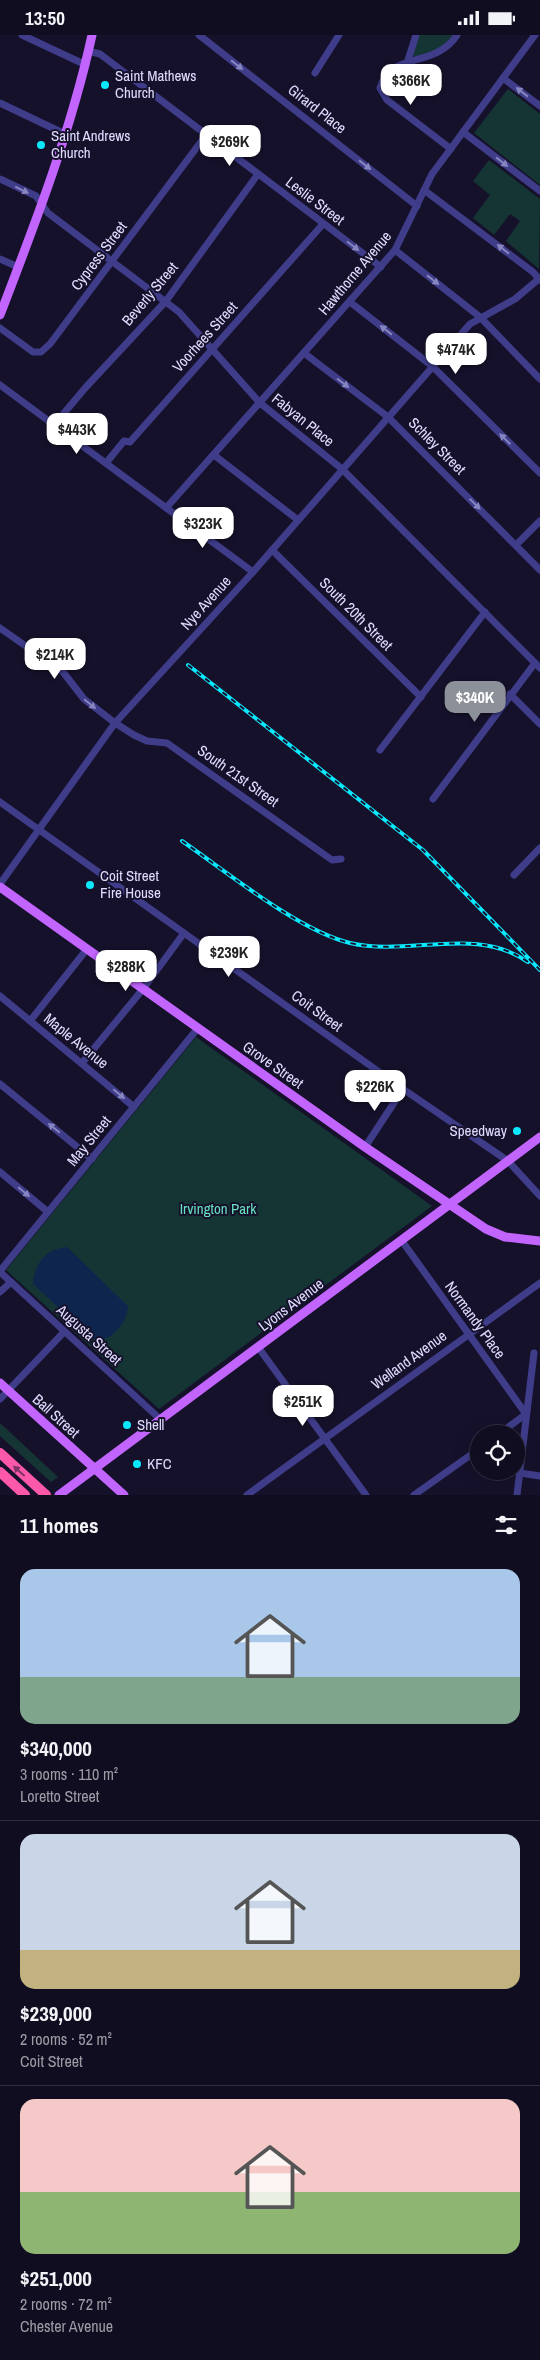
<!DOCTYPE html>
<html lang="en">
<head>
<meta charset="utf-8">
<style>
	body { margin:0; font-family:"Archivo Narrow",sans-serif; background:#191629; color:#f1f3f6; height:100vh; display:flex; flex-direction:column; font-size:19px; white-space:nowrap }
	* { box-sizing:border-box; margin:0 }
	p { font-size:16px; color:#9c9ca5 }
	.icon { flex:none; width:28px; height:28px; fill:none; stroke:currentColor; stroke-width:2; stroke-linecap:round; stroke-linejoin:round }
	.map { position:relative; height:1460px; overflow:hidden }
	.details { display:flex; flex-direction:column; background:#100d20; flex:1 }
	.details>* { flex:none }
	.buttons { position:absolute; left:470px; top:1390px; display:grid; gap:10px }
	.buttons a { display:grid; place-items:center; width:55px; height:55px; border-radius:50%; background:#100d20; box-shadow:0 5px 20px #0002,0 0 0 1px #302d3e; font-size:25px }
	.price { position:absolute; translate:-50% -42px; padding:0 11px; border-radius:10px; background:#fff; color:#222; font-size:16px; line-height:32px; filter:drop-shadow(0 1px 2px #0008) }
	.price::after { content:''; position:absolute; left:50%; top:30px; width:15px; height:11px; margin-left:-8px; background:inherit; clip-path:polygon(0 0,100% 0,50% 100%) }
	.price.active { background:#8c9099; color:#fff }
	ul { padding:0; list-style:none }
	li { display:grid; align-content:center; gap:10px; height:265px; padding:0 20px }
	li+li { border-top:1px solid #302d3e }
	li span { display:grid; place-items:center; height:155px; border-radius:15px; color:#555 }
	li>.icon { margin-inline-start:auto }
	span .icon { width:90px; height:90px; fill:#fffc; stroke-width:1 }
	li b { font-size:21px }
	h2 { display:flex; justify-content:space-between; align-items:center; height:60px; padding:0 20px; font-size:21px }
	.status { display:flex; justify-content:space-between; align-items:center; height:35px; padding:0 25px; background:#100d20; direction:ltr }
	.status svg { height:14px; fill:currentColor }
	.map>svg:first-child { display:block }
</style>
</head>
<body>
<div class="status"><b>13:50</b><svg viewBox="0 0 49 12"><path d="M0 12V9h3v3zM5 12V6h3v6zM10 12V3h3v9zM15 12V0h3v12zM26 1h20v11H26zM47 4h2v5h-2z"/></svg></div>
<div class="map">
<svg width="540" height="1460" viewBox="0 0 540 1460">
	<rect width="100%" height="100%" fill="#16112b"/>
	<g fill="#143534">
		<polygon points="419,0 454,0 438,16 414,22 413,19"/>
		<polygon points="508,54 540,79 540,150 474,98"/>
		<polygon points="489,125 540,164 539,234 506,206 520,186 510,179 494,200 473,183 490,160 473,146"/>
		<polygon points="196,1002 432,1171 159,1374 6,1235"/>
		<polygon points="0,1388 58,1442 51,1447 0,1401"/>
	</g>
	<path fill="#0e264e" d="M67,1212l61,59c0,16 -20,42 -38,31l-57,-53c1,-21 13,-35 34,-37z"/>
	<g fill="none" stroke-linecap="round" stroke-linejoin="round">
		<g stroke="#3f3d8a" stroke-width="7">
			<polyline points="22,0 86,30"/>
			<polyline points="199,0 417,171"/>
			<polyline points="88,16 100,19 381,232"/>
			<polyline points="408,25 416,0"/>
			<polyline points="315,38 339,0"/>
			<polyline points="503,43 540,71"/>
			<polyline points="0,68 65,99"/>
			<polyline points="463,97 540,156"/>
			<path d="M451,114l-64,-49 -7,-12c10,-37 55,-19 77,-53"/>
			<polyline points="0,144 36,161 48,178 179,277 260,368 342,434 540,633"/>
			<polyline points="424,155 533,237 540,245"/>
			<polyline points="395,215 480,282 540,344"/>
			<polyline points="0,224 18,232"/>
			<polyline points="350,267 432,331 540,438"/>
			<polyline points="0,293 33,317 41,317 50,309 206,100"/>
			<polyline points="304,318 388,382 540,535"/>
			<polyline points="0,350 253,537"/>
			<polyline points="54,390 86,352 166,266 258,139"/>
			<polyline points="214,420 298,485"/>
			<polyline points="106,428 124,406 130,407 323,189"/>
			<polyline points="166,473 395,215 432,139 535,0"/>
			<polyline points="516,510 540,486"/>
			<polyline points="272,515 421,662"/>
			<polyline points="0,593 63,637 84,664 115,688 134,700 147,706 167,708 332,825 341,824"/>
			<polyline points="510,659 540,689"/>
			<polyline points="380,715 485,577"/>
			<polyline points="433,764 535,628"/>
			<polyline points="0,767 403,1054 508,1126 540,1161"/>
			<polyline points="514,840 540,813"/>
			<polyline points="0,849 115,688 253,537 470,289 515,264 540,243"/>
			<polyline points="0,961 134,1072"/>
			<polyline points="30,986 87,914"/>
			<polyline points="82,1028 143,954 184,898"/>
			<polyline points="0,1049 92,1124"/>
			<polyline points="365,1112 403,1054"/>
			<polyline points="0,1137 48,1177"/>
			<polyline points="402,1206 526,1379 499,1399"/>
			<polyline points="0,1236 198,993"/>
			<polyline points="0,1237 160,1384"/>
			<polyline points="0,1257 11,1247"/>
			<polyline points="258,1312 366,1460"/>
			<polyline points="0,1364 64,1297"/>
			<polyline points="520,1438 540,1441"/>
			<polyline points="247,1460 540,1248"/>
			<polyline points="414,1460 479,1414"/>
			<polyline points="517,1460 534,1318"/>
		</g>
		<g stroke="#c264fe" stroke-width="9">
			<path d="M0,280c35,-91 71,-184 92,-280"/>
			<polyline points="0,852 365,1112 486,1194 505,1202 540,1206"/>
			<polyline points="0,1348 124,1460"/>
			<polyline points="59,1460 540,1102"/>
		</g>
		<g stroke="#fd58aa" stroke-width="10">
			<polyline points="0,1418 46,1460"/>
			<polyline points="0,1437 25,1460"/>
		</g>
		<g stroke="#0ae8fd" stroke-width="4">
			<g id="rail">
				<polyline points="188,630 423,815 540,935"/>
				<path d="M182,806c45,31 117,90 168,102 58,14 126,-18 178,19"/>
			</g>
		</g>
		<use href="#rail" stroke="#16112b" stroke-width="2" stroke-dasharray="5.5" stroke-linecap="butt"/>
	</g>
	<defs><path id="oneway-solid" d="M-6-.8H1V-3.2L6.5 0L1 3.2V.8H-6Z" transform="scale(1.25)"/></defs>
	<g fill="#8785bf">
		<use href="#oneway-solid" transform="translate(237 30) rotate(38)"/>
		<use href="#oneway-solid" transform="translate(522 57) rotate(-142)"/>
		<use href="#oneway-solid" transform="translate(502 127) rotate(38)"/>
		<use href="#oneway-solid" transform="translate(365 130) rotate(38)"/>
		<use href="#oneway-solid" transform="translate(22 155) rotate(26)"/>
		<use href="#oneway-solid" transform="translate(353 211) rotate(37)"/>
		<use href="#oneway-solid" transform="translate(503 214) rotate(-142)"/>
		<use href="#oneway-solid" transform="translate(433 245) rotate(38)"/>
		<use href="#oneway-solid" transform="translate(386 295) rotate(-142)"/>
		<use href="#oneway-solid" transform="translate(343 348) rotate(37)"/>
		<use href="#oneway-solid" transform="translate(505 404) rotate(-136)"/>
		<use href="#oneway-solid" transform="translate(475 469) rotate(45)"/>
		<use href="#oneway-solid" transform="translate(90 669) rotate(39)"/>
		<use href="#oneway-solid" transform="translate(119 1059) rotate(40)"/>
		<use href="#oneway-solid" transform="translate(54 1093) rotate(-141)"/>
		<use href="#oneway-solid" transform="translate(24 1157) rotate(40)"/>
	</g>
	<use fill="#7e3164" href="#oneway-solid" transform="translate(19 1436) rotate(-138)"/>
	<g fill="#0ae8fd" stroke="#16112b" stroke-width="2">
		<circle cx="105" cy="50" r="5"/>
		<circle cx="41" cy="110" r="5"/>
		<circle cx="90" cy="850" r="5"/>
		<circle cx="517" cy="1096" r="5"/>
		<circle cx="127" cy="1390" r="5"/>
		<circle cx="137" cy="1429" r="5"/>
	</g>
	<g text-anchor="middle" stroke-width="4" stroke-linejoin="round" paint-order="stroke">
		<g font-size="15" fill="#e0dcff" stroke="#16112b" text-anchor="start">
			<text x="115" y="46">Saint Mathews<tspan x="115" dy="17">Church</tspan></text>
			<text x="51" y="106">Saint Andrews<tspan x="51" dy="17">Church</tspan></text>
			<text x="100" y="846">Coit Street<tspan x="100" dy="17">Fire House</tspan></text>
			<text x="507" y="1101" text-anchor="end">Speedway</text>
			<text x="137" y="1395">Shell</text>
			<text x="147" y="1434">KFC</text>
		</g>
		<g font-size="15" fill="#e0dcff" stroke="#16112b">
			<text transform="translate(317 74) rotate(38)" y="5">Girard Place</text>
			<text transform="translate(315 166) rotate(37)" y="5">Leslie Street</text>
			<text transform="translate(99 221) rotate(-53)" y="5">Cypress Street</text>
			<text transform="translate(355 238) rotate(-50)" y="5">Hawthorne Avenue</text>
			<text transform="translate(150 259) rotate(-50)" y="5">Beverly Street</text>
			<text transform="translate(205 302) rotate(-48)" y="5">Voorhees Street</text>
			<text transform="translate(303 385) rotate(39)" y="5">Fabyan Place</text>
			<text transform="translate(437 411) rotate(45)" y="5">Schley Street</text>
			<text transform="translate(206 568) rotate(-48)" y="5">Nye Avenue</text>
			<text transform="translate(356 579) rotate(45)" y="5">South 20th Street</text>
			<text transform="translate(238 741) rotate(35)" y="5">South 21st Street</text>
			<text transform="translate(317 976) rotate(36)" y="5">Coit Street</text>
			<text transform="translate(76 1006) rotate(39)" y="5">Maple Avenue</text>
			<text transform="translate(273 1030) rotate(35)" y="5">Grove Street</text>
			<text transform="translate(89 1106) rotate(-51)" y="5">May Street</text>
			<text transform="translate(291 1270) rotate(-37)" y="5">Lyons Avenue</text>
			<text transform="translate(475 1285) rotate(54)" y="5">Normandy Place</text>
			<text transform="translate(89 1300) rotate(42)" y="5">Augusta Street</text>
			<text transform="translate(409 1325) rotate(-36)" y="5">Welland Avenue</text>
			<text transform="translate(56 1381) rotate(42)" y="5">Ball Street</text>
		</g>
		<g font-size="15" fill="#67e0c0" stroke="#16112b">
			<text x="218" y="1179">Irvington Park</text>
		</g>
	</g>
</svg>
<div class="buttons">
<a><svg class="icon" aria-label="locate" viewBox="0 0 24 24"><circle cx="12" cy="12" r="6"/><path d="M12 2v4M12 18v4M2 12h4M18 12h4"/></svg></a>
</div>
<b class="price" style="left:411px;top:71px">$366K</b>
<b class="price" style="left:230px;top:132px">$269K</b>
<b class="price" style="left:456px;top:340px">$474K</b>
<b class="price" style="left:77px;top:420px">$443K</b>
<b class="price" style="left:203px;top:514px">$323K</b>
<b class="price" style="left:55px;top:645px">$214K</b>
<b class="price active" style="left:475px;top:688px">$340K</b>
<b class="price" style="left:229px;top:943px">$239K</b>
<b class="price" style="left:126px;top:957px">$288K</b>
<b class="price" style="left:375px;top:1077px">$226K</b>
<b class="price" style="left:303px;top:1392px">$251K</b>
</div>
<section class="details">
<h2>11 homes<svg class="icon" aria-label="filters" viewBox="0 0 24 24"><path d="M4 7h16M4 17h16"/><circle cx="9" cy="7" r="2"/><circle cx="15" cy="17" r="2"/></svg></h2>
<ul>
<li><span style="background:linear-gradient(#a9c7e8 70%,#7fa58c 0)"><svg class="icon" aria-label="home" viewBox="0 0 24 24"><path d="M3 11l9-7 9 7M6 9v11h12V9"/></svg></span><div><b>$340,000</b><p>3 rooms · 110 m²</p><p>Loretto Street</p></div></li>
<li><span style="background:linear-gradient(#c9d6e8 75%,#c2b280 0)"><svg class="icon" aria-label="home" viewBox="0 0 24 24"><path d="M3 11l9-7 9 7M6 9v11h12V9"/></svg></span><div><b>$239,000</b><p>2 rooms · 52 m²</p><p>Coit Street</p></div></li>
<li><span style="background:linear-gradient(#f6c9c9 60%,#8fb573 0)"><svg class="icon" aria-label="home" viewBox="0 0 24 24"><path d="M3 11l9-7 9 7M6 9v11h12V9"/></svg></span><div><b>$251,000</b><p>2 rooms · 72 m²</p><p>Chester Avenue</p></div></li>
</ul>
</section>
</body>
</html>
